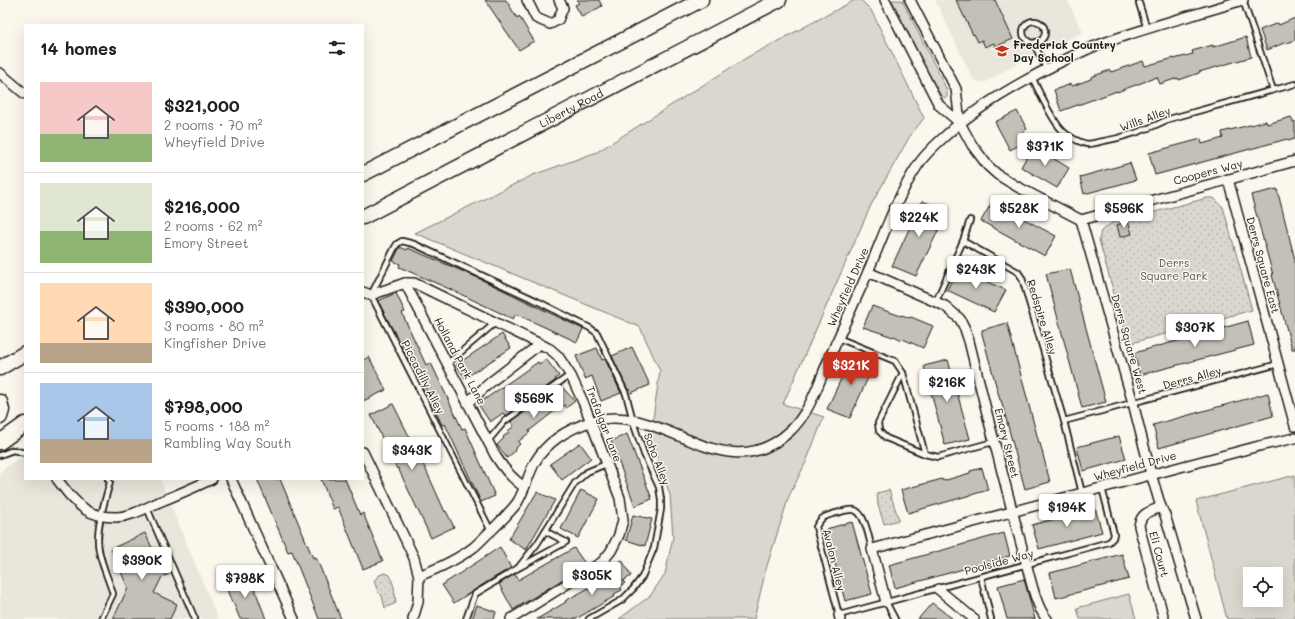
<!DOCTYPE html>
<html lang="en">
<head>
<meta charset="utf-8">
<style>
	body { margin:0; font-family:Mali,sans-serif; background:#f2f2f2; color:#202124; height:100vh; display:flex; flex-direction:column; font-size:15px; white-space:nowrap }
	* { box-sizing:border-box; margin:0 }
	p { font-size:13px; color:#757577 }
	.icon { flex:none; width:22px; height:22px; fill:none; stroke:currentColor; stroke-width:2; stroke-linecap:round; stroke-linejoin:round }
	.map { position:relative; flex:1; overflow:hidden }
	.sheet { position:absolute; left:24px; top:24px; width:340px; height:456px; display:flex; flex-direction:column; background:#fff; border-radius:0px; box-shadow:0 4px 16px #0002 }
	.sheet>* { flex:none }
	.fabs { position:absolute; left:1243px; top:567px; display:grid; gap:8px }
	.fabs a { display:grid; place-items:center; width:40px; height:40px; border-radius:0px; background:#fff; box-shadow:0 4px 16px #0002; font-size:20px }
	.price { position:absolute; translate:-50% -34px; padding:0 9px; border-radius:4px; background:#fff; color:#222; font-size:13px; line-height:26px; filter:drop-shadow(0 1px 2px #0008) }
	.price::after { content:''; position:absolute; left:50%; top:24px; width:12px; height:9px; margin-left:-6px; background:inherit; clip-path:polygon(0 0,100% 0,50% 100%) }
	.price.current { background:#c8321e; color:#fff }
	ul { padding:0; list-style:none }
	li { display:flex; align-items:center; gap:12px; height:100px; padding:0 16px }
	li+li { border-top:1px solid #e0e0e0 }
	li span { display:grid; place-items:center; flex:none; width:112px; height:80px; border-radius:0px; color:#555 }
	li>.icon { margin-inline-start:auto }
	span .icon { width:48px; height:48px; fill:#fffc; stroke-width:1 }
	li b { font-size:17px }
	h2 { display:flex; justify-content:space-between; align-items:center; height:48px; padding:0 16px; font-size:17px }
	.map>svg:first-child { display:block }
</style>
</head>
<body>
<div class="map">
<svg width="1295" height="619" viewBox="0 0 1295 619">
	<defs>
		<pattern id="park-dots" width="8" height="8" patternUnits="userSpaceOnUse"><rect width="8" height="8" fill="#dad7ce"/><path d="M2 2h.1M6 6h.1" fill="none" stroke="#bab8b0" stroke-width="1.8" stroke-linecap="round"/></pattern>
	</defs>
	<rect width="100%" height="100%" fill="#fbf7ec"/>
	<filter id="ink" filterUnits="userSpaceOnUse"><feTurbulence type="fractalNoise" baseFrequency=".025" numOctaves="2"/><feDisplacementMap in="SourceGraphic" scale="8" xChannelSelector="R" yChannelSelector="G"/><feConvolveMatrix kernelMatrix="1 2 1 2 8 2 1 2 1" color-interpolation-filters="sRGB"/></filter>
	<g filter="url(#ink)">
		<g fill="#eae6dc">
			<polygon points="935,0 1067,0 1083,32 1005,70 986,82 979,82 973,79"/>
			<polygon points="25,453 25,479 160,479 218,619 0,619 0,472"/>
		</g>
		<g fill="#dad7ce" stroke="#7b7a75" fill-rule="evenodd">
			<polygon points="855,0 861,0 871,10 924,118 910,136 871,205 783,404 824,417 806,462 789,496 766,569 754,619 619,619 650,596 665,574 673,537 670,495 650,438 660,371 640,327 415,233 533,175 597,152 746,58"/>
			<polygon points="892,0 902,0 944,84 947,91 947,97 945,98 938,93"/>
			<path d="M1295,475v144h-68l-31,-118zM1250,574h26v26h-26z"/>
			<polygon points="1129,594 1136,619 1080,619 1077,608"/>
		</g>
		<g fill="url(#park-dots)" stroke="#7b7a75">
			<polygon points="1207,198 1214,198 1223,207 1252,310 1128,344 1099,240 1101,231 1116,220 1140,213 1147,214"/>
			<polygon points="889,490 899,520 884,524 878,505 877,493"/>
			<polygon points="384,573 390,575 394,587 396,603 385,608 382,596 378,592 374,581 378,576"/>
		</g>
		<g fill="#c3c0b8" stroke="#1c1c1c">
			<polygon points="485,0 506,0 517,18 519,16 534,41 519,50"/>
			<polygon points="577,0 599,0 602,6 582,17 575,5 579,3"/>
			<polygon points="956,0 995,0 1013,39 995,47 994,43 985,47 982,40 978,42 974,34 973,35"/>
			<polygon points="1295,18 1295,40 1285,44 1284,43 1267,50 1260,30 1278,23 1279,25"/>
			<polygon points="1246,37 1251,57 1199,72 1199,73 1179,80 1178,78 1160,84 1157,77 1117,92 1117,91 1061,111 1054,90 1071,84 1072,86 1091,79 1091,77 1110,70 1111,72 1143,61 1145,66 1174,58 1174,59 1193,54 1192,51 1213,45 1213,47"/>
			<polygon points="1017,111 1027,129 1022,132 1027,141 1010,150 995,122"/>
			<polygon points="1291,117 1293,122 1295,121 1295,139 1288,141 1287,139 1155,175 1149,153 1201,139 1202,144 1223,138 1222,132 1266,121 1267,124"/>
			<polygon points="1033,146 1069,168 1057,188 1021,167"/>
			<polygon points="1130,163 1136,180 1084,194 1080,177"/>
			<polygon points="1277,189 1295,260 1295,349 1292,349 1272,275 1273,275 1251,195"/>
			<polygon points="922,201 946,210 937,233 916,276 892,266"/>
			<polygon points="992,202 1056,236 1045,256 981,221"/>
			<polygon points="1128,221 1132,234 1120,237 1117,225"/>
			<polygon points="400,247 407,250 408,248 476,277 583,329 577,342 516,314 513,319 454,291 399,267 400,264 393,261"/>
			<polygon points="957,269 1006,290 994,312 947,290"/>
			<polygon points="1070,269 1106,402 1082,408 1046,274"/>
			<polygon points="396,293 405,312 402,313 426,365 431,363 462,429 465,428 495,496 481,502 445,424 442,425 412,359 409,361 378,301"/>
			<polygon points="872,306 901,316 902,315 910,318 911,317 933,326 923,348 903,339 902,340 894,336 893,337 863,327"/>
			<polygon points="1248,321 1254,345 1140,375 1134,353"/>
			<polygon points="1007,323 1039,443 1040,443 1050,482 1025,489 1001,400 1000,400 982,334 982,330"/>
			<polygon points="502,334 511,348 465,378 456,365"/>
			<polygon points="632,347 650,385 631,393 630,389 628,390 612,356"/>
			<polygon points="597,348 602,360 605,359 621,393 601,401 592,376 585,379 576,356"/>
			<polygon points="853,353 875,362 850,418 827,409"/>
			<polygon points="369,357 386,390 363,401 363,360"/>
			<polygon points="546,359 559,376 555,379 556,380 506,416 503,413 490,422 478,404 538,362 539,364"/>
			<polygon points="948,360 970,439 945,445 924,366"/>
			<polygon points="561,386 575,401 566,408 565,405 559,410 557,409 529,431 530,432 518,442 520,444 514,450 515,451 507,458 497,445 504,438 503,437 509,432 508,431 514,426 511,422"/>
			<polygon points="1268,393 1273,416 1159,448 1153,425"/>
			<polygon points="393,404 427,472 445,512 446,511 454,527 431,538 398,468 397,469 371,415"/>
			<polygon points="627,434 652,499 635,506 611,441"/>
			<polygon points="1119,436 1126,459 1083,471 1077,447"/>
			<polygon points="580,443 591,458 562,480 550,464"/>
			<polygon points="982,468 988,490 908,513 901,490 942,479 943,481 970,473 970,471"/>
			<polygon points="257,479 280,479 313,558 316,557 341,619 319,619 292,551 288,552"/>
			<polygon points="321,479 345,479 360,515 363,513 383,561 363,569 338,507 333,509"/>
			<polygon points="581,490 599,499 578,538 561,529"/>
			<polygon points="537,492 555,500 526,550 509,539"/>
			<polygon points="1095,508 1102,532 1039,549 1032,525"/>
			<polygon points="633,515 652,519 645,546 626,540"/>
			<polygon points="852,522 872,594 845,601 826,529"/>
			<polygon points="145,533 154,552 159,550 169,574 162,577 154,593 177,604 170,619 113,619 128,588 111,549"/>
			<polygon points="1004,533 1010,556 895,588 889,565"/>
			<polygon points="500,547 511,568 495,577 454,603 442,585"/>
			<polygon points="574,548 586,565 513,610 499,584 515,574 518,580"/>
			<polygon points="1122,554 1129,579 1056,598 1050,573"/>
			<polygon points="622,560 631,576 623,581 625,583 620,586 622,590 614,594 615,596 576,619 537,619 566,602 565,601 605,579 604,577 611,573 610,571 616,567 614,565"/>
			<polygon points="249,574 266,619 240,619 233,602 232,603 225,584"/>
			<polygon points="1024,579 1035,619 1007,619 998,586"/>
			<polygon points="932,603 953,619 918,619"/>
			<polygon points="477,605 496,612 494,619 472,619"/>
		</g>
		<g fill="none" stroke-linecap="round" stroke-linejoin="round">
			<g stroke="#1c1c1c" stroke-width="8">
				<g id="lane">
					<polyline points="1243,0 1273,90"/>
					<polyline points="1139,3 1147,29"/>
					<circle cx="1034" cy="32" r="11"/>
					<polyline points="1036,42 1036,48 1047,70"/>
					<path d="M1032,77c6,13 22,48 33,56 5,4 14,9 22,11 4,0 8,-1 12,-2 24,-4 48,-12 70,-23l126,-35"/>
					<polyline points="963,241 970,220"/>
					<polyline points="936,301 963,241 1018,272 1022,278 1064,421 1082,493"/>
					<polyline points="838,338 895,361 903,373 925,454 938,457 993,442"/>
					<polyline points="448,363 495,323"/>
					<polyline points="903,373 878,423 879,431 886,438 925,454"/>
					<polyline points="1064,421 1278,364"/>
					<polyline points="488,441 505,421 570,375"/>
					<polyline points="0,455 13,450 25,453"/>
					<polyline points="147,508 195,619"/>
					<polyline points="491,531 371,295 394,249 397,244 402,241 414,244 535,300 590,328 597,333 626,394 635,428 644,454 659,487 661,499 661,509 654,548 642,577 633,589 622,600 589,619"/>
					<path d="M872,549c-3,-10 -7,-37 -18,-39 -5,-1 -13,2 -18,3 -11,3 -15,4 -20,14l23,88 270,-73 4,-4 1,-4 -12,-46"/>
					<polyline points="520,567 566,542 545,531"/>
					<polyline points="981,577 991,619"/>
					<polyline points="886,602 895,619"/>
					<path d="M101,619l12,-25c-5,-17 -15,-36 -15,-54 0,-20 7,-39 12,-58l-2,-3"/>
					<polyline points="466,619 475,594 518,568 537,544 575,483 587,472 606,464"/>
				</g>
			</g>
			<g stroke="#1c1c1c" stroke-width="12">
				<g id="street">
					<polyline points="527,0 536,18 550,24 558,20 563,8 559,0"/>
					<polyline points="885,0 939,105 960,123 972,145 988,166 998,175 1016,186 1081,220"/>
					<polyline points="910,0 956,89 960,123"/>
					<polyline points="0,73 25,94"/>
					<polyline points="1228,179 1295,426"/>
					<polyline points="1081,220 1133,403 1151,474 1161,507"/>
					<polyline points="1081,220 1295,161"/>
					<path d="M868,272l77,34 15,13 5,10 4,12c17,70 35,140 54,210 5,17 12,56 24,68"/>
					<path d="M405,283l90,172c8,13 16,23 29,32"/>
					<polyline points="363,292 371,295 405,283 414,283 540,344 550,349 558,356 571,376 584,404 620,498 623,520 619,535 611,551 602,562 511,619"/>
					<polyline points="468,402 492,381 540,344"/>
					<polyline points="363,452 406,541 414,558 419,576 418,602 413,619"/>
					<path d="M57,479c9,12 17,23 29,31 8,5 20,7 30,7 14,0 30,-9 43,-15 18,-7 36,-15 53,-23"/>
					<polyline points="231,479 294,619"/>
					<path d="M419,576c20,-8 38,-16 55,-29 7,-6 13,-13 20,-19 8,-8 16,-16 23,-25 8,-13 11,-28 18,-41 13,-22 35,-34 58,-41 70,-20 130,71 196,11 21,-19 29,-48 40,-73 10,-23 20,-45 30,-67 20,-42 33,-88 59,-127 9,-14 23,-25 35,-36 22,-19 45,-33 70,-47 21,-12 43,-23 65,-33 50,-20 104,-33 155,-49"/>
					<polyline points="938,589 974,619"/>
					<polyline points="886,602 872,549 1259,446 1295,438"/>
					<polyline points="839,615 840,619"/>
					<path d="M1164,619l-25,-93c2,-13 10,-14 22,-19l4,8 31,104"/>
				</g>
			</g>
			<g stroke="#1c1c1c" stroke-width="17">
				<g id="primary">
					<polyline points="363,174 701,0"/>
					<path id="s1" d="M363,217l416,-217"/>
					<polyline points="0,368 25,353"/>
					<polyline points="0,402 2,410 0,417"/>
					<polyline points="0,442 25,424"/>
				</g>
			</g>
			<use href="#lane" stroke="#fbf7ec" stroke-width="4.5"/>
			<use href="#street" stroke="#fbf7ec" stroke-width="9"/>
			<use href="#primary" stroke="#fbf7ec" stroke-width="14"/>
		</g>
	</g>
	<defs>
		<g id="school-bare" transform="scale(1.08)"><path d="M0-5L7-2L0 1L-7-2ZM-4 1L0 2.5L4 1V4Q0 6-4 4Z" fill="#c8321e" stroke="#fbf7ec" stroke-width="2.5" paint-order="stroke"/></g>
	</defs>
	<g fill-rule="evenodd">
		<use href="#school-bare" x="1002" y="51"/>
	</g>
	<g text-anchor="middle" stroke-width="3" stroke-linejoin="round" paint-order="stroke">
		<g font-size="11" font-weight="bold" fill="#1c1c1c" stroke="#fbf7ec" text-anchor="start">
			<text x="1013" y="49">Frederick Country<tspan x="1013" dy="13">Day School</tspan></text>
		</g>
		<g font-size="11" fill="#1c1c1c" stroke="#fbf7ec">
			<text dy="4" stroke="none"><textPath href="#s1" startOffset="235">Liberty Road</textPath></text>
			<text transform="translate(1145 119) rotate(-20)" y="4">Wills Alley</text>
			<text transform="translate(1208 172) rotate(-15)" y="4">Coopers Way</text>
			<text transform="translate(1263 265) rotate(75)" y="4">Derrs Square East</text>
			<text transform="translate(848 287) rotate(-66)" y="4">Wheyfield Drive</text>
			<text transform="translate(1042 317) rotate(73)" y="4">Redspire Alley</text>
			<text transform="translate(1129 344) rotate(74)" y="4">Derrs Square West</text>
			<text transform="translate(460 361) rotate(62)" y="4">Holland Park Lane</text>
			<text transform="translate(423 377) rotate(63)" y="4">Piccadilly Alley</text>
			<text transform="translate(1192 378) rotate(-15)" y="4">Derrs Alley</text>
			<text transform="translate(604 424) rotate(69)" y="4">Trafalgar Lane</text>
			<text transform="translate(1007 443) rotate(76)" y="4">Emory Street</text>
			<text transform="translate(657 459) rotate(69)" y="4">Soho Alley</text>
			<text transform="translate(1135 466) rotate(-15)" y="4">Wheyfield Drive</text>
			<text transform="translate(1159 554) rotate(75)" y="4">Eli Court</text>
			<text transform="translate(834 560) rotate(76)" y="4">Avalon Alley</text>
			<text transform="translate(999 562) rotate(-15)" y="4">Poolside Way</text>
		</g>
		<g font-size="11" fill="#555451" stroke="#fbf7ec">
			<text x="1174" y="267">Derrs<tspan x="1174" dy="13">Square Park</tspan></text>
		</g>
	</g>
</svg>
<div class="fabs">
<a><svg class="icon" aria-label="locate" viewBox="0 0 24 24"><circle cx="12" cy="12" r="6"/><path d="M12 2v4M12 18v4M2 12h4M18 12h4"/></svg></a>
</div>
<b class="price" style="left:1045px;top:167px">$371K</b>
<b class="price" style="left:1019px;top:229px">$528K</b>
<b class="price" style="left:1124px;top:229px">$596K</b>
<b class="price" style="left:919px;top:238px">$224K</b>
<b class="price" style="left:976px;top:290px">$243K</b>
<b class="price" style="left:1195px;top:348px">$307K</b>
<b class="price current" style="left:851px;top:386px">$321K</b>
<b class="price" style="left:947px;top:403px">$216K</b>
<b class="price" style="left:534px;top:419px">$569K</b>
<b class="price" style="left:412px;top:471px">$343K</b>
<b class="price" style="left:1067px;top:528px">$194K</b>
<b class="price" style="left:142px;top:581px">$390K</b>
<b class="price" style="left:592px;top:596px">$305K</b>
<b class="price" style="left:245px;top:599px">$798K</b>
<section class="sheet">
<h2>14 homes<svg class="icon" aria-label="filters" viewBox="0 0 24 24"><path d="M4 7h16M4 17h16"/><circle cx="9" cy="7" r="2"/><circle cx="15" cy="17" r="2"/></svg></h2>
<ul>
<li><span style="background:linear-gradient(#f6c9c9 65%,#8fb573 0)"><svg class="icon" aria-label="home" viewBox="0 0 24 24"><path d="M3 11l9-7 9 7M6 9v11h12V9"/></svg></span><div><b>$321,000</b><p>2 rooms · 70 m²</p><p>Wheyfield Drive</p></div></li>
<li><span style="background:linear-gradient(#dfe7d0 60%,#8fb573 0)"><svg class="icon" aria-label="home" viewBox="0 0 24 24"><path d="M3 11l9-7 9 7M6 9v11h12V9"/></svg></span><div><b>$216,000</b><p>2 rooms · 62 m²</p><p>Emory Street</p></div></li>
<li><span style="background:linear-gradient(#ffd9b3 75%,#b9a48a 0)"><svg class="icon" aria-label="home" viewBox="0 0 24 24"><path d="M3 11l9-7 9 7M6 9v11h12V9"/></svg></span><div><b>$390,000</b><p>3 rooms · 80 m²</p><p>Kingfisher Drive</p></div></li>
<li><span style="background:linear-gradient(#a9c7e8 70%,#b9a48a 0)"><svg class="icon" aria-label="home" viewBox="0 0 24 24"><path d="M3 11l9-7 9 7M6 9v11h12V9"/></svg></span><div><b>$798,000</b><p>5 rooms · 188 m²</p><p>Rambling Way South</p></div></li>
</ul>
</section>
</div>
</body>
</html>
